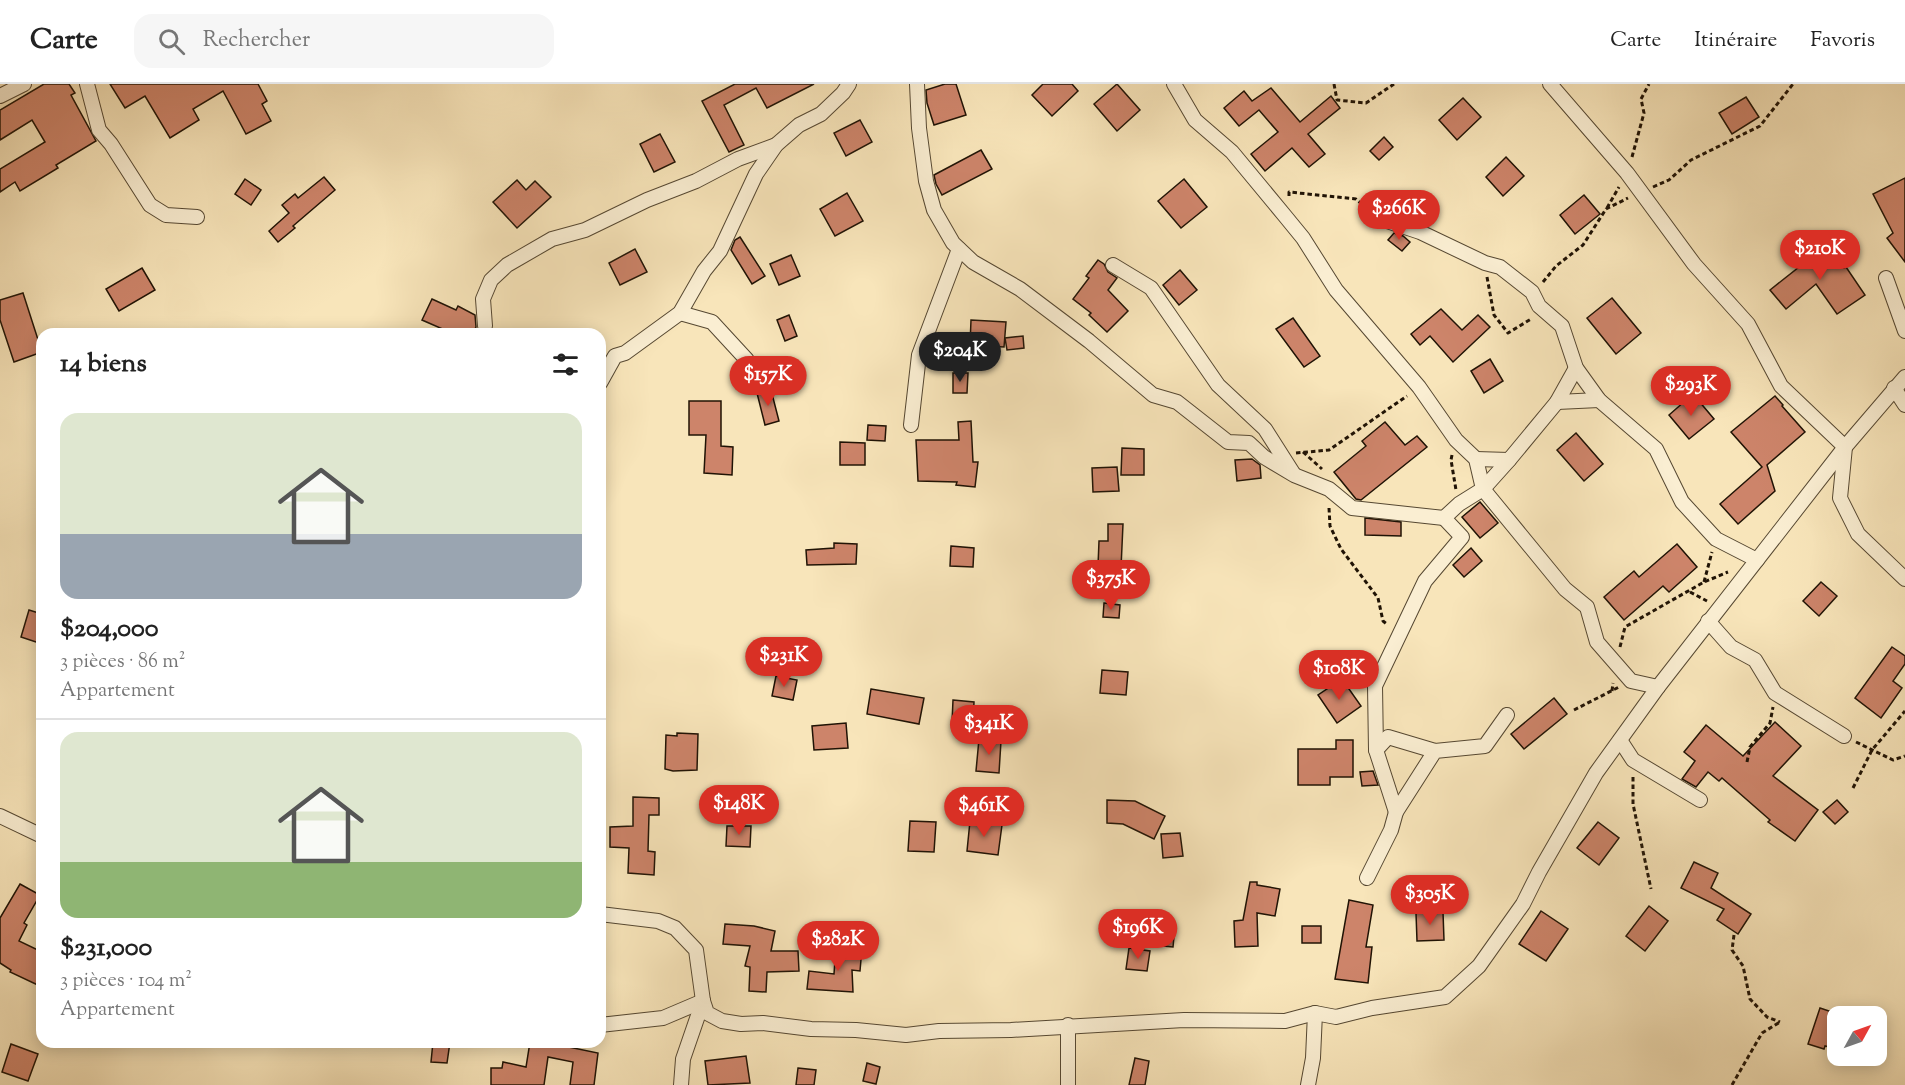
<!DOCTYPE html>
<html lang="fr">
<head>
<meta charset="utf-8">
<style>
	body { margin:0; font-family:"Sorts Mill Goudy",serif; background:#f6f6f6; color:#222; height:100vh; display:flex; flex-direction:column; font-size:22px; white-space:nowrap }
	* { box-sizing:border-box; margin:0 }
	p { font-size:20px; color:#767676 }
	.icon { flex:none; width:33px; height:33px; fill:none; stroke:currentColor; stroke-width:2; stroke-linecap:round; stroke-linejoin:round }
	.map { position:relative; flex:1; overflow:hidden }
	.sheet { position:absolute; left:36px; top:244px; width:570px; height:720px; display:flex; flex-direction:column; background:#fff; border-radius:18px; box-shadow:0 3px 15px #0003 }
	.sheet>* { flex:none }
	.needle { width:39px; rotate:50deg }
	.tools { position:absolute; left:1827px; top:922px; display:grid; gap:12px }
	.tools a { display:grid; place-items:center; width:60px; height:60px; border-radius:12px; background:#fff; box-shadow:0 3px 15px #0003; font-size:30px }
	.price { position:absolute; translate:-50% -51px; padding:0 14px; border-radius:21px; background:#d93025; color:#fff; font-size:20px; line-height:39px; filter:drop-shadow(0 2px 3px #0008) }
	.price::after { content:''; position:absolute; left:50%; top:36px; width:18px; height:14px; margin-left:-9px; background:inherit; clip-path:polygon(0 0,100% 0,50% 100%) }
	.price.active { background:#222; color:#fff }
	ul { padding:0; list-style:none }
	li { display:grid; align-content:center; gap:12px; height:318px; padding:0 24px }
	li+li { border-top:2px solid #e0e0e0 }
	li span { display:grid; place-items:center; height:186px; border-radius:18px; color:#555 }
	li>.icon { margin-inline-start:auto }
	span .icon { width:108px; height:108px; fill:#fffc; stroke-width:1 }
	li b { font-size:26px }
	h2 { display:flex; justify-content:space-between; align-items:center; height:72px; padding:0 24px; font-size:26px }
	header { display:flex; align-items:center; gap:36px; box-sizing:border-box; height:84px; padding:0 30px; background:#fff; border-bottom:2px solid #e0e0e0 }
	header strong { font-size:28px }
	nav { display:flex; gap:33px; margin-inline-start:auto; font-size:21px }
	.search { width:420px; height:54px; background:#f6f6f6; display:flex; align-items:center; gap:15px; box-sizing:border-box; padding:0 21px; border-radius:18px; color:#767676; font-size:22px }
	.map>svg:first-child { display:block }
</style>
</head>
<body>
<header>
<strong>Carte</strong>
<div class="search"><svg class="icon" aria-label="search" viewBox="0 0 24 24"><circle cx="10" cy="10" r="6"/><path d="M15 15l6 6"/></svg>Rechercher</div>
<nav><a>Carte</a><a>Itinéraire</a><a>Favoris</a></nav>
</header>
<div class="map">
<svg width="1905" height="1001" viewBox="0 0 1905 1001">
	<rect width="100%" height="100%" fill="#f8e5ba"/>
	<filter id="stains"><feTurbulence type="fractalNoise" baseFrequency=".00333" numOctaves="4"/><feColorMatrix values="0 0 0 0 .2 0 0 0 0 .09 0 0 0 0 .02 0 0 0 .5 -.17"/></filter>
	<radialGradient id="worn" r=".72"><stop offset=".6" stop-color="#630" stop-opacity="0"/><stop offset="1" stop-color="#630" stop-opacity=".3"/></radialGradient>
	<g fill="#cd846a" stroke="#201305" stroke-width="1.5">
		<polygon points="44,0 69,0 75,9 71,11 96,57 56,81 58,84 20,107 15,98 0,108 0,85 45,58 32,36 0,56 0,26"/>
		<polygon points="110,0 258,0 267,17 262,20 271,37 246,50 223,7 193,25 199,36 170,54 145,12 125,24"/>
		<polygon points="735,0 814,0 767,24 756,4 724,21 744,61 729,68 702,17"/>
		<polygon points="945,0 956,0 966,31 934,41 927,19 926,6"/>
		<polygon points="1043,0 1072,0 1078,7 1052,32 1032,11"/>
		<polygon points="1117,0 1140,26 1117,47 1094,20"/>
		<polygon points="1271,4 1300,38 1331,12 1340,24 1308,50 1325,70 1309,83 1292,64 1265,87 1251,70 1278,48 1259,26 1239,42 1224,24 1244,7 1252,17"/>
		<polygon points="1746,13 1759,33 1732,50 1719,29"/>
		<polygon points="1463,14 1481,33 1457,56 1439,36"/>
		<polygon points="860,36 872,58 846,72 834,49"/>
		<polygon points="660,50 675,78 654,88 640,60"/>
		<polygon points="1384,53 1393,63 1379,76 1370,67"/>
		<polygon points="981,66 992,85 942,111 936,100 934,91"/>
		<polygon points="1506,73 1524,92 1503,112 1486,93"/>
		<polygon points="324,93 335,106 293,142 295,144 278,158 269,147 289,129 282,121 295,110 298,114"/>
		<polygon points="1905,94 1905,178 1887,154 1893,149 1873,110"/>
		<polygon points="245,95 261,106 251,121 235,110"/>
		<polygon points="1184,95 1207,123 1181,144 1158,117"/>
		<polygon points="517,96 526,106 535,97 551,113 517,144 493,118"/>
		<polygon points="847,109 863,137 835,152 820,125"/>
		<polygon points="1584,111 1600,130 1575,150 1560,131"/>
		<polygon points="1394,149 1403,152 1410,158 1402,167 1388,156"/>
		<polygon points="740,153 765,192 752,200 731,166 735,156"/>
		<polygon points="1824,157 1844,184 1846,183 1865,211 1837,230 1816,200 1786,225 1770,206 1804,179 1801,175"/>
		<polygon points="635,165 647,188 620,201 609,179"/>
		<polygon points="791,171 800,192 779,201 770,180"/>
		<polygon points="1098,176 1104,180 1108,188 1117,194 1108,206 1128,227 1107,248 1089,231 1091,229 1073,215 1089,194 1086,192"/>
		<polygon points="142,184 155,206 119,227 106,205"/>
		<polygon points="1180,186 1197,206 1179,221 1163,201"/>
		<polygon points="23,209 42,268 14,278 0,236 0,216"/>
		<polygon points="1612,214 1641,249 1616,270 1587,234"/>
		<polygon points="432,215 456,226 458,222 475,231 476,243 472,250 442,250 445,246 422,236"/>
		<polygon points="1441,225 1462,246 1478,231 1490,243 1453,278 1430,252 1420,261 1411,250"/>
		<polygon points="789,231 797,252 785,257 777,236"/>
		<polygon points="1293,234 1320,272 1304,283 1276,245"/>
		<polygon points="971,236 1006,238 1004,263 970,261"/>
		<polygon points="1023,252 1024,264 1007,266 1005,254"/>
		<polygon points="1490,275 1503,297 1484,309 1471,287"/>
		<polygon points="953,289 968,289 967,309 953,309"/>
		<polygon points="771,306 779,337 765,341 757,309"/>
		<polygon points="1693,310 1714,335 1689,355 1669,331"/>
		<polygon points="1775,312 1783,321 1782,322 1805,348 1767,381 1775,407 1738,440 1720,420 1762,383 1731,348"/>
		<polygon points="689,317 721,317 721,362 733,363 732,391 704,389 706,351 689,351"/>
		<polygon points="971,337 973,378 978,378 975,403 956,401 957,398 918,397 916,356 959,356 958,338"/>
		<polygon points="1385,338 1405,361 1417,352 1427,363 1361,416 1356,415 1334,388 1366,362 1362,357"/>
		<polygon points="868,341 886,342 885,357 867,356"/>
		<polygon points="1576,349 1603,380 1584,397 1557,366"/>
		<polygon points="840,358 865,359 865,381 840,381"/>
		<polygon points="1122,364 1144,365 1144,391 1121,391"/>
		<polygon points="1252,375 1260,381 1261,394 1237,397 1235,376"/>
		<polygon points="1117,383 1119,407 1093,408 1092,384"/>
		<polygon points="1480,418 1498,439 1480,454 1462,433"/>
		<polygon points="1365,434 1401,438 1401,452 1365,451"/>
		<polygon points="1108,440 1123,440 1121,484 1098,482 1099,457 1108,457"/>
		<polygon points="834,459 857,460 856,480 807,481 806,466 834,464"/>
		<polygon points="1677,460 1697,483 1669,508 1663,502 1624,536 1604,513 1634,487 1639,493"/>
		<polygon points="951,462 974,464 973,483 950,482"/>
		<polygon points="1471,464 1482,477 1464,493 1453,481"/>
		<polygon points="1821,498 1837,512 1819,532 1803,517"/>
		<polygon points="1104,519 1120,521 1119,534 1103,533"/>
		<polygon points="29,526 42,530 42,560 21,553"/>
		<polygon points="1892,563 1905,572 1905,580 1893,597 1902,604 1881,634 1855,614"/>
		<polygon points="1102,586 1128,588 1126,611 1100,609"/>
		<polygon points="776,592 797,596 793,616 772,612"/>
		<polygon points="1342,595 1361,622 1337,639 1318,611"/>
		<polygon points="871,605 924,614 919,640 867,630"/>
		<polygon points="1554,614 1567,630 1524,665 1511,650"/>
		<polygon points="953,616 974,618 973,640 952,639"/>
		<polygon points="1775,638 1801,662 1773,692 1818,726 1795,757 1768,738 1770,736 1722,694 1719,697 1708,688 1696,703 1682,695 1695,677 1684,668 1706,641 1743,672"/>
		<polygon points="846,639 848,664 814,666 812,642"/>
		<polygon points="677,649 698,650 697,686 673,687 665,685 666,651 677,652"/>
		<polygon points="979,655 1001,657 999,689 976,687"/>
		<polygon points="1336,656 1353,656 1353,693 1330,693 1330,701 1298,701 1298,665 1336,665"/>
		<polygon points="1373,687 1378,701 1362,702 1360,688"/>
		<polygon points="633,713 659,714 659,731 649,731 648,767 655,768 654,791 628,789 629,764 610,763 610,743 633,742"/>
		<polygon points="1107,716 1135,717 1165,732 1154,755 1123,740 1107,739"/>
		<polygon points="1837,716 1848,728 1835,740 1823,728"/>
		<polygon points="910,737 936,738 934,768 908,767"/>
		<polygon points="970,737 1002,741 998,771 967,767"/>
		<polygon points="1598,738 1619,754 1599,781 1577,764"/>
		<polygon points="727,742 751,742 750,763 726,762"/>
		<polygon points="1180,749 1183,772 1163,774 1161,750"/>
		<polygon points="1694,778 1718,789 1711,804 1751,830 1738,850 1717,836 1724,825 1681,804"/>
		<polygon points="1250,798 1257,798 1257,801 1280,805 1275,832 1257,829 1258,862 1235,863 1234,837 1243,836"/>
		<polygon points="20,800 40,811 24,839 27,841 19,857 42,868 42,903 10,888 11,886 0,879 0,834"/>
		<polygon points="1349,816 1373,821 1366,863 1372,863 1368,899 1335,895"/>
		<polygon points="1649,822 1668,837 1645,867 1626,852"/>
		<polygon points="1541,827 1568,845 1546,877 1519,860"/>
		<polygon points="1443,828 1444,856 1417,857 1416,829"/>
		<polygon points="1154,839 1175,842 1173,863 1152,861"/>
		<polygon points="725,840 754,842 775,847 771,867 798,867 799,887 767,888 766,908 749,907 750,883 745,882 750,862 723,860"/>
		<rect x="1302" y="842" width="19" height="17"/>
		<polygon points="836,862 862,864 860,887 852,886 853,908 807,905 809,887 834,890"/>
		<polygon points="1129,864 1150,867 1147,887 1126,885"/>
		<polygon points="1820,924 1838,930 1838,965 1825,962 1824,965 1808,960"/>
		<polygon points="433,958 450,958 447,979 431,978"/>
		<polygon points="530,958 559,961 598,969 594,1001 570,1001 573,978 548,973 544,1001 491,1001 491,984 502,984 503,978 526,983"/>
		<polygon points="11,960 38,970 28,997 2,988"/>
		<polygon points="746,972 750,999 708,1001 705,977"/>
		<polygon points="1135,974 1149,977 1145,1001 1129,1001"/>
		<polygon points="867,979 880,983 876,1000 863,997"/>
		<polygon points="798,984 816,986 814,1001 796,1001"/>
	</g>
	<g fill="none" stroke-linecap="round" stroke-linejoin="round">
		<g stroke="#564832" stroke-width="16">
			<g id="minor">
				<polyline points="87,0 99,46 111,60 150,121 166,131 197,133"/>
				<polyline points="917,0 919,44 926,97 934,126 953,159 973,178 1020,205 1089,257 1153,311 1177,318 1228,358 1249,359 1264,373 1294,391 1329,405 1352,424 1444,434 1459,420 1483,405 1509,376"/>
				<polyline points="1174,0 1195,36 1232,68 1285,132 1303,154 1336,206 1419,303 1456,356 1476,375 1483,405 1565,505 1587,523 1597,558 1631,597 1658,603"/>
				<polyline points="1550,0 1627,89 1694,180 1748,240 1781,302 1845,363 1840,414 1858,450 1905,495"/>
				<polyline points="0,12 24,0"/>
				<polyline points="1375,133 1420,148 1485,179 1500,183 1532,208 1539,222 1562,242 1576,284 1599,316 1656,365 1682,418 1716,455 1757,476"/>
				<polyline points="1113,181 1151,204 1218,301 1265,345 1293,389"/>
				<polyline points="1886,194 1905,247"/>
				<polyline points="680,229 712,238 747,276"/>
				<polyline points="485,242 483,215 491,196 507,181 552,155 585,146 647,116 696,97 738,75 776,61"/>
				<polyline points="600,299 615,272 625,269 680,229 704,187 720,167 756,90 776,61 799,41 821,30 843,9 849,0"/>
				<polyline points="1894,304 1905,321"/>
				<polyline points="1557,318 1599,316"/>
				<polyline points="911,341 919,271 959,165"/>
				<polyline points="1476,375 1509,376 1557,318 1576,284"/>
				<polyline points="1708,537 1731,563 1755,576 1775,609 1844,652"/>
				<polyline points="1620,656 1633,676 1700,716"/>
				<polyline points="1376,666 1388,653 1435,667"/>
				<polyline points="1396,728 1376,666 1375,602 1425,497 1462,453 1444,434"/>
				<polyline points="0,732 42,752"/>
				<polyline points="1367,794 1391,746 1396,728 1435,667 1485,662 1507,631"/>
				<polyline points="600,830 658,837 675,844 696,866 703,917 707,929 722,937 741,940 763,939 811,945 856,946 906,951 939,947 1011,946 1184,936 1285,937 1315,929 1336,933 1372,924 1445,913 1479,882 1523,820 1539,788 1596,689 1658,603 1845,363 1905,293"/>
				<polyline points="600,941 663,934 703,917"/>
				<polyline points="681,1001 683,975 703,917"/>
				<polyline points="1068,1001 1068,941"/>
				<polyline points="1308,1001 1313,974 1315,929"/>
			</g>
		</g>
		<g stroke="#201305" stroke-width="3" stroke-dasharray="4.5 3" stroke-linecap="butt">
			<polyline points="1334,0 1337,16 1366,19 1394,0"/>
			<polyline points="1632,73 1644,29 1641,15 1649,0"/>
			<polyline points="1653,103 1669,96 1691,76 1760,42 1793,0"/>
			<polyline points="1289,112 1289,108 1356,115 1365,123"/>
			<polyline points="1607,124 1619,103"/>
			<polyline points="1487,193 1494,231 1508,249 1531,235"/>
			<polyline points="1543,198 1556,182 1583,161 1606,125 1628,114"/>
			<polyline points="1303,368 1322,385"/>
			<polyline points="1296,369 1329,366 1407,312"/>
			<polyline points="1452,371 1451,376 1456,406"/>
			<polyline points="1329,424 1330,442 1341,465 1378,514 1383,537 1388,541"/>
			<polyline points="1704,498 1712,468"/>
			<polyline points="1690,508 1707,517"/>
			<polyline points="1620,563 1625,543 1704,498 1728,488"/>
			<polyline points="1612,607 1613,599"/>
			<polyline points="1574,626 1619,603"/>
			<polyline points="1856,658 1893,676 1905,672"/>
			<polyline points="1747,678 1750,663 1770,639 1773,623"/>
			<polyline points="1633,693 1633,720 1651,805"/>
			<polyline points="1853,704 1872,666 1905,627"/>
			<polyline points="1734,851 1732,866 1743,882 1750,915 1767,933 1780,938"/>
			<polyline points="1732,1001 1762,949 1780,938"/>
		</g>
		<use href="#minor" stroke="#faeed2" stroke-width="14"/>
	</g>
	<rect width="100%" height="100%" filter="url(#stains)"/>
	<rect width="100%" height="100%" fill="url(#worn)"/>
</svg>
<div class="tools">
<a><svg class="needle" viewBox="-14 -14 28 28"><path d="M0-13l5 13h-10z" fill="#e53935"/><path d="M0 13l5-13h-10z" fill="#767676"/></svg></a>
</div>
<b class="price" style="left:1399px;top:157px">$266K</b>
<b class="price" style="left:1820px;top:197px">$210K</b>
<b class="price active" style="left:960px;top:299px">$204K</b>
<b class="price" style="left:768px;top:323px">$157K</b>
<b class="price" style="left:1691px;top:333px">$293K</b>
<b class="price" style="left:1111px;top:527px">$375K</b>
<b class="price" style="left:784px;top:604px">$231K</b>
<b class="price" style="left:1339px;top:617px">$108K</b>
<b class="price" style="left:989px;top:672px">$341K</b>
<b class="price" style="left:739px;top:752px">$148K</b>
<b class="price" style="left:984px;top:754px">$461K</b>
<b class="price" style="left:1430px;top:842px">$305K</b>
<b class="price" style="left:1138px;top:876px">$196K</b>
<b class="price" style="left:838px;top:888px">$282K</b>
<section class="sheet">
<h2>14 biens<svg class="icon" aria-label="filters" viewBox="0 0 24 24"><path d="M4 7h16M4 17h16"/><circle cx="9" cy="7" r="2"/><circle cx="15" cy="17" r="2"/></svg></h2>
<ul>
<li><span style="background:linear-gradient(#dfe7d0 65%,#9aa5b1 0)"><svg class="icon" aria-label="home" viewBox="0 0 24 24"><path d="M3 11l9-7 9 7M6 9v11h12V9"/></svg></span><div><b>$204,000</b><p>3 pièces · 86 m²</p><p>Appartement</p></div></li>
<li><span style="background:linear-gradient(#dfe7d0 70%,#8fb573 0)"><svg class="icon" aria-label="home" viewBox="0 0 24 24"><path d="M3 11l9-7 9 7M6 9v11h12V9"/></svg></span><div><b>$231,000</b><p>3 pièces · 104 m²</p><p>Appartement</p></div></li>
</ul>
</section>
</div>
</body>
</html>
